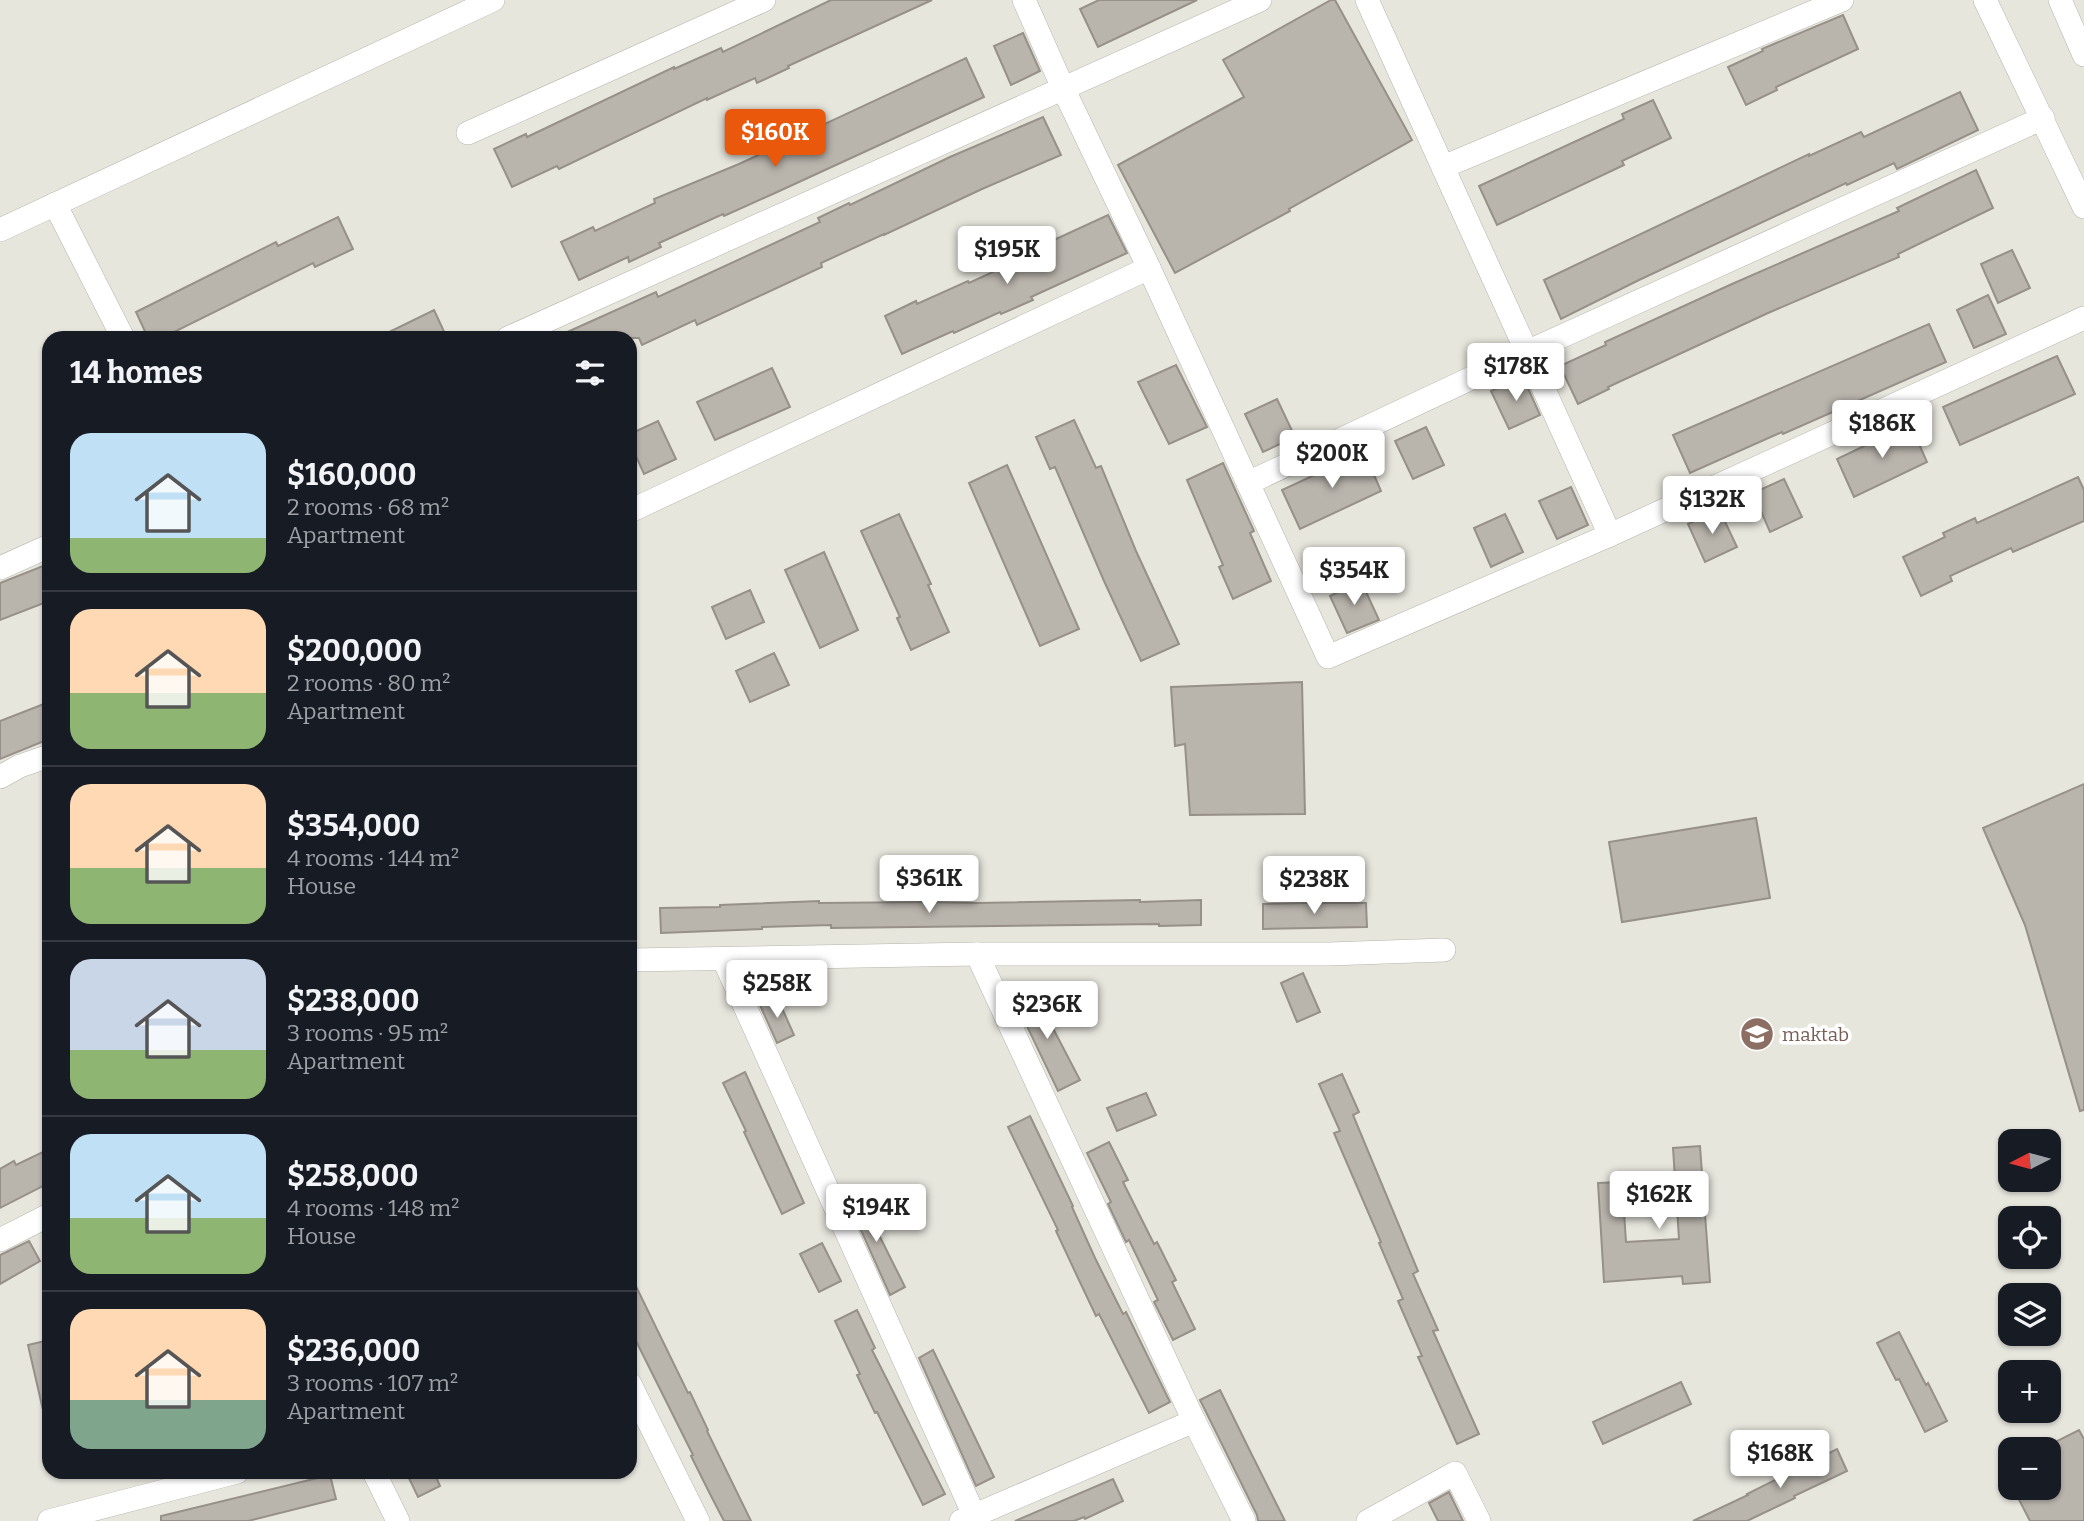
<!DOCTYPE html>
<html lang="en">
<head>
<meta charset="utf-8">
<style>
	body { margin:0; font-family:Bitter,serif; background:#20242c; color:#f1f3f6; height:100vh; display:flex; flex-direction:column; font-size:26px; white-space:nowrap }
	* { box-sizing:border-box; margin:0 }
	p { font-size:23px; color:#9ea1a6 }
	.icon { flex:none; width:38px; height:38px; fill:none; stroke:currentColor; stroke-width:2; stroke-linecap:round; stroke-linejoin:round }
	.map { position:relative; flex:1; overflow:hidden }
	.sheet { position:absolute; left:42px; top:331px; width:595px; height:1148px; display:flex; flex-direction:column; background:#171b24; border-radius:21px; box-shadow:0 2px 5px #0004 }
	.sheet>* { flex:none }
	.needle { width:46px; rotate:264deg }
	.buttons { position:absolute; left:1998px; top:1129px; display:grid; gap:14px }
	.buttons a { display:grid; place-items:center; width:63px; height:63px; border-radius:14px; background:#171b24; box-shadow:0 2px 5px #0004; font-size:35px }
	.price { position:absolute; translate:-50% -60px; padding:0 16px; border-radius:7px; background:#fff; color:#222; font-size:23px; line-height:46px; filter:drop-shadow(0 2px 4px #0008) }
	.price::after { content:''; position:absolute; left:50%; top:42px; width:21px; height:16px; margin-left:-10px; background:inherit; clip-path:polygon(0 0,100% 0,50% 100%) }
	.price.on { background:#ea580c; color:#fff }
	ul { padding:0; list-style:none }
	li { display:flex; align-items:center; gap:21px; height:175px; padding:0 28px }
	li+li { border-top:2px solid #363941 }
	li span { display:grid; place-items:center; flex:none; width:196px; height:140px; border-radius:21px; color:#555 }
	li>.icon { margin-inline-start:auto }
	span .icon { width:84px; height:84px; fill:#fffc; stroke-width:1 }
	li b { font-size:30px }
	h2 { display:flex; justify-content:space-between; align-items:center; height:84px; padding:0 28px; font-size:30px }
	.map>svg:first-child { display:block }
</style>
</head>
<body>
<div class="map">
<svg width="2084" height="1521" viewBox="0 0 2084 1521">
	<rect width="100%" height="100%" fill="#e7e6dd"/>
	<g fill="#b9b4ac" stroke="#969089" stroke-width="2">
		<polygon points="831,0 932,0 788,66 789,68 757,83 755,78 707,100 707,98 559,169 557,166 512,187 494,149 526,134 527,137 674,67 674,69 721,48 723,52"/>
		<polygon points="1099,0 1197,0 1098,47 1080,9"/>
		<polygon points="1331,0 1335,0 1412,140 1289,209 1290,211 1175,273 1118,165 1244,97 1223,60"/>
		<polygon points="1843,15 1858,49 1776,87 1777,90 1746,105 1728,67 1763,51 1762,49"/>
		<polygon points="1023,33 1040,71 1011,85 994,46"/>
		<polygon points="966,58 984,97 775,193 724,216 723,214 659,243 661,247 629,262 628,257 579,280 561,242 593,227 595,231 655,203 654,199 739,164"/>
		<polygon points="1960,92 1978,130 1897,169 1894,163 1847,185 1846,183 1639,280 1561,319 1544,280 1809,154 1809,156 1861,132 1864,137"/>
		<polygon points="1653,100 1671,138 1622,161 1624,165 1497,225 1479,186 1624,119 1622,114"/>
		<polygon points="1043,117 1061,155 982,189 884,235 884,234 821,263 822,267 697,325 695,320 642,345 639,338 554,338 656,292 658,297 820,222 818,218 849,203 850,205 950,157"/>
		<polygon points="1976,170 1993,208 1898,254 1899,257 1768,313 1608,387 1609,389 1578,404 1560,366 1606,345 1605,342 1732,284 1899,211 1897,208"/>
		<polygon points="1108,215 1127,253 1031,297 1033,300 1001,314 1000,312 954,333 953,331 902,354 885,316 916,301 917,304 968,281 969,283 1032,254 1030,251"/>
		<polygon points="338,217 353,249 315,267 313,263 162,338 148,338 136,312 276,242 278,246"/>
		<polygon points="2012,250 2030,288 1998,303 1981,264"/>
		<polygon points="1988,295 2006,334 1974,348 1957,310"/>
		<polygon points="434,310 447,338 377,338"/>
		<polygon points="1929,324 1946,362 1783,434 1782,432 1690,473 1673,435"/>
		<polygon points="2057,356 2075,394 1960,445 1943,407"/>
		<polygon points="1176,365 1207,427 1169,444 1138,382"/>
		<polygon points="772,368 790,407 715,440 697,402"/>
		<polygon points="1523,377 1540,415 1509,429 1491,391"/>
		<polygon points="1277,399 1295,437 1263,452 1245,414"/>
		<polygon points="1074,420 1096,468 1101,466 1136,551 1179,644 1141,661 1104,581 1055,467 1050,469 1036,437"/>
		<polygon points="658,421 676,459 644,474 630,443 630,434"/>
		<polygon points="1910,424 1927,462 1854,497 1837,459"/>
		<polygon points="1426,427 1444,465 1413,479 1395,441"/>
		<polygon points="1364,452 1381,491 1300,529 1282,490"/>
		<polygon points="1223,463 1254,531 1250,533 1271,581 1233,599 1219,567 1223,565 1187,480"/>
		<polygon points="1007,465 1079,629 1040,646 969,483"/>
		<polygon points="2078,477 2084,490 2084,521 2013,552 2011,548 1950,576 1952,581 1921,596 1903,557 1945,537 1943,533 1975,518 1977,523"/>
		<polygon points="1784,479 1802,517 1770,532 1753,493"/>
		<polygon points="1571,487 1588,525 1557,539 1539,501"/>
		<polygon points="1719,509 1737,547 1705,562 1688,524"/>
		<polygon points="899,514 931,584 928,585 949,632 911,650 897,618 900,617 861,531"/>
		<polygon points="1505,514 1523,552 1491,567 1474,528"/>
		<polygon points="824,552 858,630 820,648 785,570"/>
		<polygon points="43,566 49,582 49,601 0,620 0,583"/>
		<polygon points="1361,581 1379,620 1347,633 1330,596"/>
		<polygon points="750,590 764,622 726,639 712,607"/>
		<polygon points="774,653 789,685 750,702 736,671"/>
		<polygon points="1302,682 1305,814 1190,815 1185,744 1175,746 1171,687"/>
		<polygon points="49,702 49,739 0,759 0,721"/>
		<polygon points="2084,784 2084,1110 2080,1111 2025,925 1983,828"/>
		<polygon points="1756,818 1770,898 1622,922 1609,842"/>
		<polygon points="1140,900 1140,902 1201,900 1201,925 1159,926 1159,924 831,928 831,925 762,927 762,929 661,933 660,908 720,907 720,905 819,901 819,903 926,902 977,903"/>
		<polygon points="1305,903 1366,903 1367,927 1263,929 1263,904"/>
		<polygon points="1303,973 1320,1012 1297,1022 1281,983"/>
		<polygon points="1033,990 1080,1080 1058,1091 1014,999"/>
		<polygon points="777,997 794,1035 777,1043 760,1005"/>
		<polygon points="745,1072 804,1203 782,1214 744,1132 746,1131 723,1083"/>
		<polygon points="1342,1074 1359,1112 1353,1115 1418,1271 1413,1274 1438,1330 1433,1331 1479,1434 1457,1444 1418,1357 1422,1356 1398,1301 1403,1299 1379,1243 1381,1242 1334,1133 1340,1131 1319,1084"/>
		<polygon points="1146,1093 1156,1115 1117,1131 1107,1108"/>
		<polygon points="1030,1116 1073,1206 1072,1207 1095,1258 1123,1314 1126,1312 1170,1402 1149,1413 1099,1314 1096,1316 1078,1278 1056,1231 1058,1230 1008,1127"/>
		<polygon points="1109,1142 1128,1180 1123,1182 1154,1244 1157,1242 1176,1280 1172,1282 1195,1329 1173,1340 1154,1302 1158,1300 1129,1240 1126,1242 1108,1204 1111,1202 1087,1153"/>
		<polygon points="1700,1146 1710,1282 1683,1284 1682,1276 1604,1282 1598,1183 1622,1182 1626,1242 1679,1239 1673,1148"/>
		<polygon points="49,1149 49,1183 0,1208 0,1169 14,1161 16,1165"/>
		<polygon points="862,1193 881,1231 878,1233 905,1287 890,1295 848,1201"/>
		<polygon points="29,1241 40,1261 0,1284 0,1255"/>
		<polygon points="822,1243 841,1281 819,1292 800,1254"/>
		<polygon points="630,1274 688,1393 690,1392 708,1430 707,1431 751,1521 724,1521 710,1494 691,1456 693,1455 630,1329"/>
		<polygon points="857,1310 875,1348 872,1350 945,1494 923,1505 877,1412 875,1413 857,1375 860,1374 835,1321"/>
		<polygon points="1899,1332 1926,1385 1928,1383 1947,1421 1925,1432 1899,1379 1896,1380 1877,1343"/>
		<polygon points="49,1340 49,1409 43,1410 28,1345"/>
		<polygon points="933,1350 994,1477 976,1486 919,1358"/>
		<polygon points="1681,1382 1691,1404 1603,1444 1593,1422"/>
		<polygon points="1220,1390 1249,1449 1285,1521 1258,1521 1257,1515 1200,1400"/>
		<polygon points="2079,1430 2084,1439 2084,1521 2030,1521 2013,1488 2049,1488 2049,1445"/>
		<polygon points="1837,1449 1847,1471 1794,1496 1795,1498 1747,1521 1693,1521 1748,1495 1747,1494"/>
		<polygon points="406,1472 434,1472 440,1486 418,1497"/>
		<polygon points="330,1475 336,1499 248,1521 161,1521 161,1516"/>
		<polygon points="1113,1479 1123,1501 1085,1519 1084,1517 1074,1521 1015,1521"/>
		<polygon points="1449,1492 1463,1521 1438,1521 1429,1503"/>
	</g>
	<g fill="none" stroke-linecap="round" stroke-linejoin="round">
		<g stroke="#b5b4ab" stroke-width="24">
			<g id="minor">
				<polyline points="1024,0 1063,88 1149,268 1328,657 1610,535 2084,318"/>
				<polyline points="1367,0 1610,535"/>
				<polyline points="1985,0 2084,207"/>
				<polyline points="2060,0 2084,55"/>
				<polyline points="468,133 764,0"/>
				<polyline points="1443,167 1842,0"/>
				<polyline points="55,204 123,338"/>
				<polyline points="0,230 493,0"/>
				<polyline points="508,338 1260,0"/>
				<polyline points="1248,483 1527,352 2043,118"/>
				<polyline points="630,511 1149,268"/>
				<polyline points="0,568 49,546"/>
				<polyline points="0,777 20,766 49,756"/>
				<polyline points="977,954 1194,1421 1244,1521"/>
				<polyline points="630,960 977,954 1329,954 1444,950"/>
				<polyline points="724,960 974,1515"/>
				<polyline points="0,1240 49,1215"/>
				<polyline points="630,1384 698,1521"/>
				<polyline points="374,1472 398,1521"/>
				<polyline points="49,1521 237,1472"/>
				<polyline points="961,1521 1194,1421"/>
				<polyline points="1368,1521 1455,1473 1479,1521"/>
			</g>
		</g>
		<use href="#minor" stroke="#fff" stroke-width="23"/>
	</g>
	<defs>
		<g id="school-disc" transform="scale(1.75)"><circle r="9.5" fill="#8d6e63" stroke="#fff"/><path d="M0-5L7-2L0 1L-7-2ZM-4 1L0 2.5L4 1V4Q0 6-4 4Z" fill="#fff"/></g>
	</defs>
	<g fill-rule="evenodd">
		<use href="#school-disc" x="1757" y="1034"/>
	</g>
	<g text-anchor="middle" stroke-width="7" stroke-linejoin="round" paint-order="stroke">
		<g font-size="19" fill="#785e54" stroke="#fff" text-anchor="start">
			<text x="1782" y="1041">maktab</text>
		</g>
	</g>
</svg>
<div class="buttons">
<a><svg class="needle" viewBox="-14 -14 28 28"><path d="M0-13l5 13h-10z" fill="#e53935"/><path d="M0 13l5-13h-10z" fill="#9ea1a6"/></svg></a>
<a><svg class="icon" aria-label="locate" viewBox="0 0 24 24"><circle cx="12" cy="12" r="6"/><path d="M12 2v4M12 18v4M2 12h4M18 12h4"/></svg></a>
<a><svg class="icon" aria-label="layers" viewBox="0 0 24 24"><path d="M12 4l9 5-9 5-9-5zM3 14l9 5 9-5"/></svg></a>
<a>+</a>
<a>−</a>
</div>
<b class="price on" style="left:775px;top:169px">$160K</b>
<b class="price" style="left:1007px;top:286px">$195K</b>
<b class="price" style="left:1516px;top:403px">$178K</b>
<b class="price" style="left:1882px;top:460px">$186K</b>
<b class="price" style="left:1332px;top:490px">$200K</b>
<b class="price" style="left:1712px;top:536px">$132K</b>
<b class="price" style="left:1354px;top:607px">$354K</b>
<b class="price" style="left:929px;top:915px">$361K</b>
<b class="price" style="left:1314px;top:916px">$238K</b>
<b class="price" style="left:777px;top:1020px">$258K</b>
<b class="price" style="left:1047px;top:1041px">$236K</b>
<b class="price" style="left:1659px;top:1231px">$162K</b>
<b class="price" style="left:876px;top:1244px">$194K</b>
<b class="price" style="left:1780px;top:1490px">$168K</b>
<section class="sheet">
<h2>14 homes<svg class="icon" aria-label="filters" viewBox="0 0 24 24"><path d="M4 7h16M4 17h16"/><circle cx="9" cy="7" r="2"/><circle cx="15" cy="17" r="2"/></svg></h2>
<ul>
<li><span style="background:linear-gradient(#bfe0f5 75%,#8fb573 0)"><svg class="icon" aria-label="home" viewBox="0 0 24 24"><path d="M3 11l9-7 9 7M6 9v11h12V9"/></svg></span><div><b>$160,000</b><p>2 rooms · 68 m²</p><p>Apartment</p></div></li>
<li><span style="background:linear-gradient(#ffd9b3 60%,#8fb573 0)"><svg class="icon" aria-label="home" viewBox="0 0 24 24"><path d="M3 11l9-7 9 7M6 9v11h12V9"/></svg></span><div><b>$200,000</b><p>2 rooms · 80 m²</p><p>Apartment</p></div></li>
<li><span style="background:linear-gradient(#ffd9b3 60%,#8fb573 0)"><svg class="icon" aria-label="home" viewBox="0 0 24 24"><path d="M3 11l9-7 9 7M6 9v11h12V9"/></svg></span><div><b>$354,000</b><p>4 rooms · 144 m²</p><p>House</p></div></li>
<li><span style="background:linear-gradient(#c9d6e8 65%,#8fb573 0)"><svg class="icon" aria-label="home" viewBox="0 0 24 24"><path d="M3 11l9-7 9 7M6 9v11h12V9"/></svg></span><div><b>$238,000</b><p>3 rooms · 95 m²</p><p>Apartment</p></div></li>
<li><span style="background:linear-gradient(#bfe0f5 60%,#8fb573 0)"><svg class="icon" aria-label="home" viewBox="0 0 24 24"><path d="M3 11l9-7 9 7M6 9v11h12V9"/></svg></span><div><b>$258,000</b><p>4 rooms · 148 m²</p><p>House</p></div></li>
<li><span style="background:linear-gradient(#ffd9b3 65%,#7fa58c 0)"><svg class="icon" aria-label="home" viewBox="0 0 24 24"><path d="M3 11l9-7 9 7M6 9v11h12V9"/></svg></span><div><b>$236,000</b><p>3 rooms · 107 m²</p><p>Apartment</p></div></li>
</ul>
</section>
</div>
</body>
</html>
